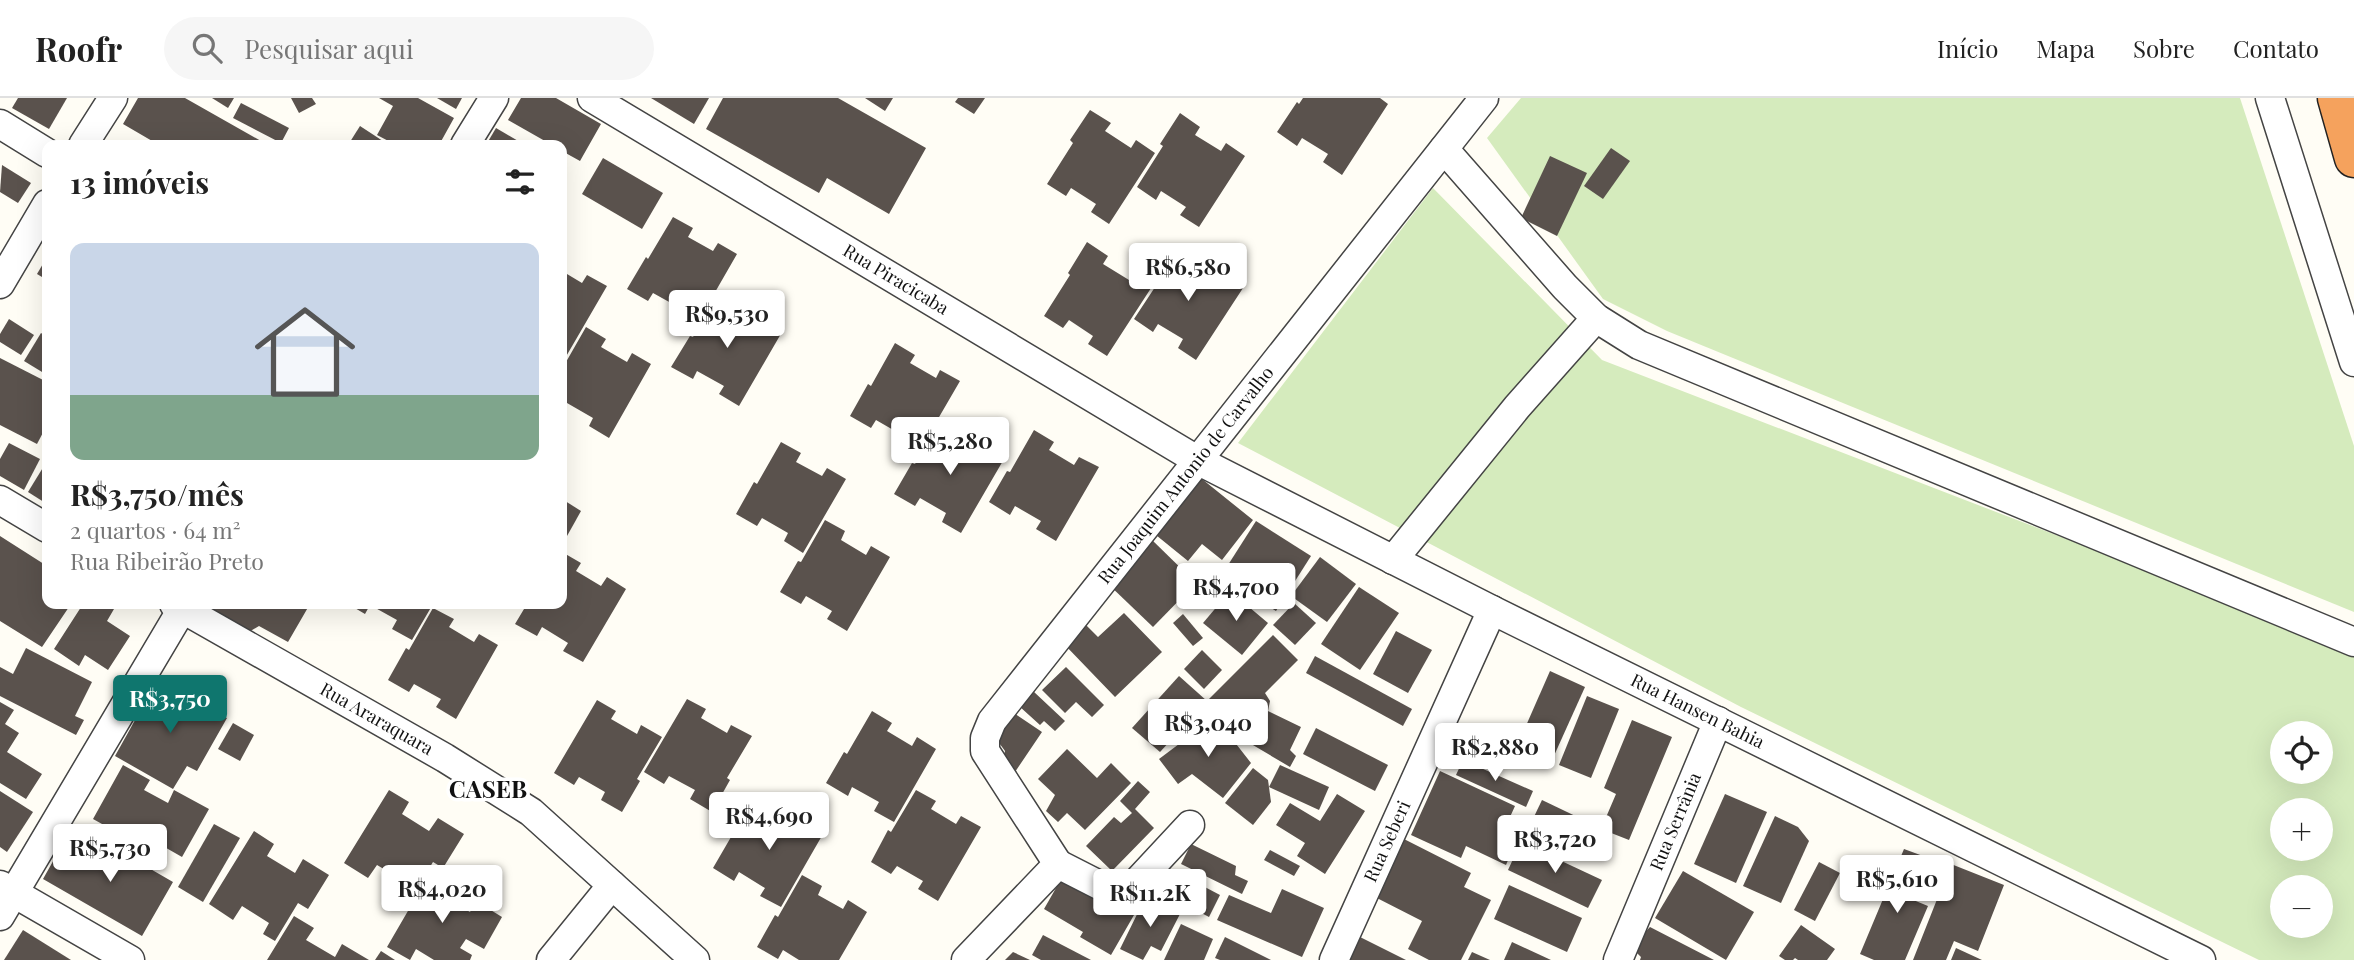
<!DOCTYPE html>
<html lang="pt">
<head>
<meta charset="utf-8">
<style>
	body { margin:0; font-family:"Playfair Display",serif; background:#f6f6f6; color:#222; height:100vh; display:flex; flex-direction:column; font-size:26px; white-space:nowrap }
	* { box-sizing:border-box; margin:0 }
	p { font-size:23px; color:#767676 }
	.icon { flex:none; width:38px; height:38px; fill:none; stroke:currentColor; stroke-width:2; stroke-linecap:round; stroke-linejoin:round }
	.map { position:relative; flex:1; overflow:hidden }
	.drawer { position:absolute; left:42px; top:42px; width:525px; height:469px; display:flex; flex-direction:column; background:#fff; border-radius:14px; box-shadow:0 7px 28px #0002 }
	.drawer>* { flex:none }
	.controls { position:absolute; left:2270px; top:623px; display:grid; gap:14px }
	.controls a { display:grid; place-items:center; width:63px; height:63px; border-radius:50%; background:#fff; box-shadow:0 7px 28px #0002; font-size:35px }
	.price { position:absolute; translate:-50% -60px; padding:0 16px; border-radius:7px; background:#fff; color:#222; font-size:23px; line-height:46px; filter:drop-shadow(0 2px 4px #0008) }
	.price::after { content:''; position:absolute; left:50%; top:42px; width:21px; height:16px; margin-left:-10px; background:inherit; clip-path:polygon(0 0,100% 0,50% 100%) }
	.price.on { background:#0f766e; color:#fff }
	ul { padding:0; list-style:none }
	li { display:grid; align-content:center; gap:14px; height:371px; padding:0 28px }
	li span { display:grid; place-items:center; height:217px; border-radius:14px; color:#555 }
	li>.icon { margin-inline-start:auto }
	span .icon { width:126px; height:126px; fill:#fffc; stroke-width:1 }
	li b { font-size:30px }
	h2 { display:flex; justify-content:space-between; align-items:center; height:84px; padding:0 28px; font-size:30px }
	header { display:flex; align-items:center; gap:42px; box-sizing:border-box; height:98px; padding:0 35px; background:#fff; border-bottom:2px solid #e0e0e0 }
	header strong { font-size:33px }
	nav { display:flex; gap:38px; margin-inline-start:auto; font-size:24px }
	.search { width:490px; height:63px; background:#f6f6f6; display:flex; align-items:center; gap:18px; box-sizing:border-box; padding:0 24px; border-radius:38px; color:#767676; font-size:26px }
	.map>svg:first-child { display:block }
</style>
</head>
<body>
<header>
<strong>Roofr</strong>
<div class="search"><svg class="icon" aria-label="search" viewBox="0 0 24 24"><circle cx="10" cy="10" r="6"/><path d="M15 15l6 6"/></svg>Pesquisar aqui</div>
<nav><a>Início</a><a>Mapa</a><a>Sobre</a><a>Contato</a></nav>
</header>
<div class="map">
<svg width="2354" height="862" viewBox="0 0 2354 862">
	<rect width="100%" height="100%" fill="#fffdf5"/>
	<g fill="#d5ebbd" fill-rule="evenodd">
		<polygon points="1521,0 2240,0 2354,348 2354,514 1667,233 1603,201 1487,40"/>
		<path d="M1433,90l169,172 752,290v310h-95l-518,-253 -503,-264zM2282,635h38v39h-38zM2282,712h38v39h-38zM2282,789h38v39h-38z"/>
	</g>
	<g fill="#5a524d">
		<polygon points="18,0 67,0 49,31 12,10"/>
		<polygon points="138,0 185,0 268,47 178,47 174,45 173,47 159,47 123,26"/>
		<polygon points="212,0 234,0 228,10"/>
		<polygon points="291,0 312,0 316,6 299,15"/>
		<polygon points="379,0 418,0 454,20 439,47 396,47 377,37 393,8"/>
		<polygon points="437,0 462,0 456,11"/>
		<polygon points="521,0 556,0 601,26 580,63 562,53 562,47 552,47 508,22"/>
		<polygon points="651,0 709,0 694,26"/>
		<polygon points="723,0 838,0 926,50 889,116 827,80 819,95 706,31"/>
		<polygon points="865,0 893,0 885,13"/>
		<polygon points="958,0 985,0 974,16 955,4"/>
		<polygon points="1303,0 1380,0 1388,6 1342,77 1323,64 1328,56 1302,40 1297,48 1277,34 1297,4 1299,6"/>
		<polygon points="241,5 289,30 281,45 233,20"/>
		<polygon points="1090,12 1111,25 1105,33 1131,50 1136,42 1155,55 1109,126 1091,114 1096,106 1071,90 1066,98 1047,86 1073,45 1070,42"/>
		<polygon points="1180,15 1200,29 1195,37 1221,53 1226,45 1245,58 1199,129 1180,117 1186,109 1161,93 1156,102 1137,89 1163,48 1160,46"/>
		<polygon points="360,28 389,47 348,47"/>
		<polygon points="496,30 525,47 486,47"/>
		<polygon points="1611,50 1630,63 1603,101 1584,88"/>
		<polygon points="1550,58 1587,75 1557,138 1521,120"/>
		<polygon points="603,60 663,95 642,131 582,96"/>
		<polygon points="2,67 31,85 18,105 0,94"/>
		<polygon points="673,119 693,130 688,139 713,153 718,145 737,156 695,229 675,218 680,210 653,195 648,203 627,191 646,159 648,161"/>
		<polygon points="1087,144 1108,158 1103,166 1129,182 1133,174 1153,187 1107,258 1088,246 1093,238 1069,222 1063,230 1044,218 1070,177 1068,175"/>
		<polygon points="1177,148 1198,161 1193,169 1218,186 1223,177 1243,190 1196,262 1178,250 1183,241 1158,226 1153,234 1134,221 1161,180 1158,178"/>
		<polygon points="47,159 47,182 37,176"/>
		<polygon points="562,173 582,185 587,177 607,188 564,262 562,260"/>
		<polygon points="717,197 737,208 732,217 757,232 762,223 782,234 739,308 719,296 724,288 697,273 693,281 671,269 690,238 693,239"/>
		<polygon points="9,221 34,237 21,257 0,244 0,236"/>
		<polygon points="586,229 606,241 601,249 627,264 632,255 651,266 609,340 589,328 593,320 567,305 562,314 562,271"/>
		<polygon points="41,235 47,239 47,277 24,263"/>
		<polygon points="895,245 915,257 910,265 936,280 940,272 960,283 917,357 897,345 902,337 876,322 871,330 850,318 868,286 871,288"/>
		<polygon points="0,260 47,284 47,327 37,346 0,327"/>
		<polygon points="940,324 959,335 955,344 980,358 985,350 1004,361 961,435 942,424 946,415 920,400 915,408 894,396 912,365 915,366"/>
		<polygon points="1034,332 1054,344 1049,352 1074,367 1079,359 1099,369 1056,443 1036,431 1041,423 1015,408 1010,417 989,404 1007,373 1010,374"/>
		<polygon points="781,344 801,355 796,364 822,378 827,370 846,381 803,455 784,443 788,435 762,420 757,428 736,416 754,384 757,386"/>
		<polygon points="9,345 40,361 24,392 0,378 0,361"/>
		<polygon points="47,363 47,406 28,394"/>
		<polygon points="1197,377 1253,422 1222,462 1202,446 1188,463 1151,433"/>
		<polygon points="562,401 581,413 562,447"/>
		<polygon points="825,422 845,433 841,442 866,457 871,448 890,459 847,533 827,521 832,513 806,498 801,506 780,494 798,463 801,464"/>
		<polygon points="1256,423 1311,458 1276,513 1221,478"/>
		<polygon points="0,438 47,468 47,506 71,506 42,549 0,523"/>
		<polygon points="1150,440 1196,485 1153,529 1106,484"/>
		<polygon points="562,454 581,465 576,473 601,488 607,479 626,491 583,564 563,553 568,545 542,529 537,538 515,526 527,506 562,506"/>
		<polygon points="1320,459 1356,486 1327,524 1291,498"/>
		<polygon points="1359,489 1399,515 1360,572 1321,546"/>
		<polygon points="1230,493 1268,525 1242,557 1203,525"/>
		<polygon points="1294,505 1316,525 1295,547 1273,527"/>
		<polygon points="83,506 106,506 114,511 107,523 130,538 108,572 85,557 79,568 54,551"/>
		<polygon points="195,506 310,506 288,544 259,528 247,535"/>
		<polygon points="348,506 433,506 412,542 392,531 397,522 370,507 365,516"/>
		<polygon points="433,510 454,521 449,529 474,544 479,536 498,547 456,621 436,609 441,601 414,586 409,594 388,582 406,550 409,552"/>
		<polygon points="1124,515 1162,554 1115,599 1063,545 1084,525 1098,539"/>
		<polygon points="1183,516 1203,540 1193,548 1173,525"/>
		<polygon points="1396,533 1432,552 1408,595 1373,576"/>
		<polygon points="1273,537 1298,562 1265,595 1270,603 1268,613 1301,629 1290,652 1296,658 1290,669 1241,640 1206,604"/>
		<polygon points="26,550 92,584 75,618 84,622 76,637 0,598 0,569 13,576"/>
		<polygon points="1202,552 1222,572 1204,591 1184,571"/>
		<polygon points="1315,558 1412,611 1403,628 1306,575"/>
		<polygon points="1066,569 1104,607 1092,619 1076,604 1065,615 1042,592"/>
		<polygon points="1550,573 1585,589 1548,671 1514,655"/>
		<polygon points="1179,578 1207,603 1160,654 1132,630"/>
		<polygon points="158,581 227,620 197,673 187,668 173,691 115,658"/>
		<polygon points="1033,593 1065,623 1055,633 1044,623 1040,627 1019,608"/>
		<polygon points="1587,598 1619,611 1591,680 1559,667"/>
		<polygon points="687,601 706,611 701,620 727,635 731,627 752,638 727,680 730,682 712,714 690,701 695,692 669,678 664,686 644,674"/>
		<polygon points="597,602 616,613 611,621 637,636 641,627 662,639 637,681 640,683 622,714 601,702 605,694 579,679 574,687 554,675"/>
		<polygon points="0,604 14,612 5,626 19,635 7,654 42,676 26,701 0,685"/>
		<polygon points="872,613 892,625 887,633 912,648 917,639 936,651 894,724 874,713 879,704 852,689 848,698 826,685 844,654 847,656"/>
		<polygon points="1011,613 1042,634 1015,674 1002,665 1005,653 994,638"/>
		<polygon points="1215,619 1251,665 1223,700 1192,676 1178,686 1159,661"/>
		<polygon points="1632,622 1672,639 1629,742 1601,731 1616,696 1604,690"/>
		<polygon points="233,625 254,637 240,663 218,651"/>
		<polygon points="1316,630 1388,667 1375,693 1303,656"/>
		<polygon points="1067,651 1097,680 1111,665 1131,685 1085,732 1067,715 1058,724 1046,713 1055,697 1038,681"/>
		<polygon points="1463,662 1533,693 1526,709 1456,677"/>
		<polygon points="123,667 150,682 144,692 168,705 174,692 209,711 182,759 154,743 149,752 93,721"/>
		<polygon points="1280,667 1329,689 1319,712 1269,689"/>
		<polygon points="1253,670 1268,682 1271,704 1253,727 1225,705"/>
		<polygon points="1440,673 1515,708 1500,741 1514,748 1506,767 1466,748 1461,760 1411,737"/>
		<polygon points="1138,683 1150,694 1135,711 1154,730 1112,773 1086,748 1114,719 1121,725 1132,715 1120,703"/>
		<polygon points="389,692 409,704 402,716 429,733 438,720 464,736 443,770 433,764 410,802 398,794 404,783 377,767 368,780 344,765"/>
		<polygon points="916,692 936,703 931,711 956,726 961,718 981,729 938,803 918,791 923,783 897,768 891,776 871,764 888,732 891,734"/>
		<polygon points="0,693 33,714 7,754 0,749"/>
		<polygon points="1337,696 1365,713 1325,776 1297,758 1305,745 1276,727 1290,705 1320,723"/>
		<polygon points="1725,696 1767,714 1736,785 1694,766"/>
		<polygon points="758,698 778,710 774,718 799,733 804,724 823,736 781,809 760,798 765,790 739,774 734,783 713,770 731,739 734,740"/>
		<polygon points="1542,702 1590,725 1579,747 1531,725"/>
		<polygon points="1775,718 1798,729 1809,743 1781,805 1743,788"/>
		<polygon points="214,726 240,740 203,804 178,789"/>
		<polygon points="254,733 274,746 267,758 295,775 303,761 329,777 308,811 298,805 275,843 263,836 269,825 242,808 233,822 209,806"/>
		<polygon points="1400,739 1471,775 1464,789 1491,802 1461,862 1429,862 1408,851 1422,823 1371,797"/>
		<polygon points="65,742 93,758 102,743 173,784 142,838 43,781"/>
		<polygon points="1521,744 1602,782 1588,810 1508,772"/>
		<polygon points="1191,746 1236,768 1235,777 1248,783 1242,796 1181,766"/>
		<polygon points="1904,751 1923,758 1906,799 1928,808 1905,862 1874,862 1860,856"/>
		<polygon points="1270,752 1300,768 1294,778 1264,762"/>
		<polygon points="1819,764 1840,775 1815,823 1794,812"/>
		<polygon points="1159,765 1220,797 1209,819 1148,787"/>
		<polygon points="1951,766 2004,787 1978,853 1954,843 1946,862 1913,862"/>
		<polygon points="1683,773 1754,814 1726,862 1655,820"/>
		<polygon points="430,775 455,790 448,802 470,814 476,803 502,819 484,851 466,841 460,850 472,857 470,862 434,862 416,851 410,862 387,849"/>
		<polygon points="1064,776 1134,817 1111,857 1080,839 1083,834 1044,811"/>
		<polygon points="802,777 822,788 818,797 843,811 848,802 867,814 839,862 799,862 783,852 778,861 757,849 775,817 778,819"/>
		<polygon points="1509,787 1582,820 1567,854 1494,821"/>
		<polygon points="1282,791 1324,810 1302,859 1217,822 1229,797 1271,815"/>
		<polygon points="1146,798 1180,816 1161,853 1151,848 1143,862 1120,851"/>
		<polygon points="294,818 314,830 306,842 335,859 342,846 369,862 267,862"/>
		<polygon points="1181,826 1213,841 1204,862 1164,862"/>
		<polygon points="1801,827 1835,851 1827,862 1798,862 1795,860 1793,862 1785,862 1779,858"/>
		<polygon points="1650,829 1714,862 1640,862 1641,859 1635,853 1639,840"/>
		<polygon points="23,832 71,862 4,862"/>
		<polygon points="1354,836 1406,862 1344,862"/>
		<polygon points="1043,837 1091,862 1041,862 1032,857"/>
		<polygon points="1225,839 1271,862 1220,862 1215,860"/>
		<polygon points="1512,844 1551,862 1504,862"/>
		<polygon points="1956,850 1982,862 1951,862"/>
		<polygon points="381,853 395,862 375,862"/>
		<polygon points="1013,854 1030,862 1005,862"/>
		<polygon points="1472,854 1490,862 1468,862"/>
	</g>
	<g fill="none" stroke-linecap="round" stroke-linejoin="round">
		<g stroke="#444" stroke-width="31">
			<g id="minor">
				<path id="s1" d="M592,0l605,362 295,150 709,350"/>
				<polyline points="2270,0 2354,264"/>
				<polyline points="0,26 47,55"/>
				<polyline points="83,47 113,0"/>
				<polyline points="465,47 494,0"/>
				<polyline points="1444,51 1565,189 1596,220 1639,247 2354,544"/>
				<polyline points="0,186 47,106"/>
				<polyline points="0,402 47,430"/>
				<polyline points="1393,462 1517,309 1596,220"/>
				<path id="s2" d="M174,506l271,154 86,54 164,148"/>
				<polyline points="1058,766 1109,792 1118,794 1136,785 1190,727"/>
				<polyline points="0,787 130,862"/>
				<polyline points="0,818 185,506"/>
				<polyline points="551,862 612,787"/>
				<path id="s3" d="M966,862l92,-96 -73,-113v-13l7,-17 492,-623"/>
				<path id="s4" d="M1334,862l158,-350"/>
				<path id="s5" d="M1618,862l100,-239"/>
			</g>
		</g>
		<g stroke="#222" stroke-width="41">
			<polyline id="highway" points="2337,0 2354,60"/>
		</g>
		<use href="#minor" stroke="#fff" stroke-width="28"/>
		<use href="#highway" stroke="#f5a25d" stroke-width="38"/>
	</g>
	<g text-anchor="middle" stroke-width="7" stroke-linejoin="round" paint-order="stroke">
		<g font-size="18" fill="#111" stroke="#fff">
			<text dy="6" stroke="none"><textPath href="#s1" startOffset="354">Rua Piracicaba</textPath></text>
			<text dy="6" stroke="none"><textPath href="#s3" startOffset="612">Rua Joaquim Antonio de Carvalho</textPath></text>
			<text dy="6" stroke="none"><textPath href="#s1" startOffset="1265">Rua Hansen Bahia</textPath></text>
			<text dy="6" stroke="none"><textPath href="#s2" startOffset="233">Rua Araraquara</textPath></text>
			<text dy="6" stroke="none"><textPath href="#s5" startOffset="150">Rua Serrânia</textPath></text>
			<text dy="6" stroke="none"><textPath href="#s4" startOffset="130">Rua Seberi</textPath></text>
		</g>
		<g font-size="24" font-weight="bold" fill="#111" stroke="#fff">
			<text x="488" y="700">CASEB</text>
		</g>
	</g>
</svg>
<div class="controls">
<a><svg class="icon" aria-label="locate" viewBox="0 0 24 24"><circle cx="12" cy="12" r="6"/><path d="M12 2v4M12 18v4M2 12h4M18 12h4"/></svg></a>
<a>+</a>
<a>−</a>
</div>
<b class="price" style="left:1188px;top:205px">R$6,580</b>
<b class="price" style="left:727px;top:252px">R$9,530</b>
<b class="price" style="left:950px;top:379px">R$5,280</b>
<b class="price" style="left:1236px;top:525px">R$4,700</b>
<b class="price on" style="left:170px;top:637px">R$3,750</b>
<b class="price" style="left:1208px;top:661px">R$3,040</b>
<b class="price" style="left:1495px;top:685px">R$2,880</b>
<b class="price" style="left:769px;top:754px">R$4,690</b>
<b class="price" style="left:1555px;top:777px">R$3,720</b>
<b class="price" style="left:110px;top:786px">R$5,730</b>
<b class="price" style="left:1897px;top:817px">R$5,610</b>
<b class="price" style="left:442px;top:827px">R$4,020</b>
<b class="price" style="left:1150px;top:831px">R$11.2K</b>
<section class="drawer">
<h2>13 imóveis<svg class="icon" aria-label="filters" viewBox="0 0 24 24"><path d="M4 7h16M4 17h16"/><circle cx="9" cy="7" r="2"/><circle cx="15" cy="17" r="2"/></svg></h2>
<ul>
<li><span style="background:linear-gradient(#c9d6e8 70%,#7fa58c 0)"><svg class="icon" aria-label="home" viewBox="0 0 24 24"><path d="M3 11l9-7 9 7M6 9v11h12V9"/></svg></span><div><b>R$3,750/mês</b><p>2 quartos · 64 m²</p><p>Rua Ribeirão Preto</p></div></li>
</ul>
</section>
</div>
</body>
</html>
